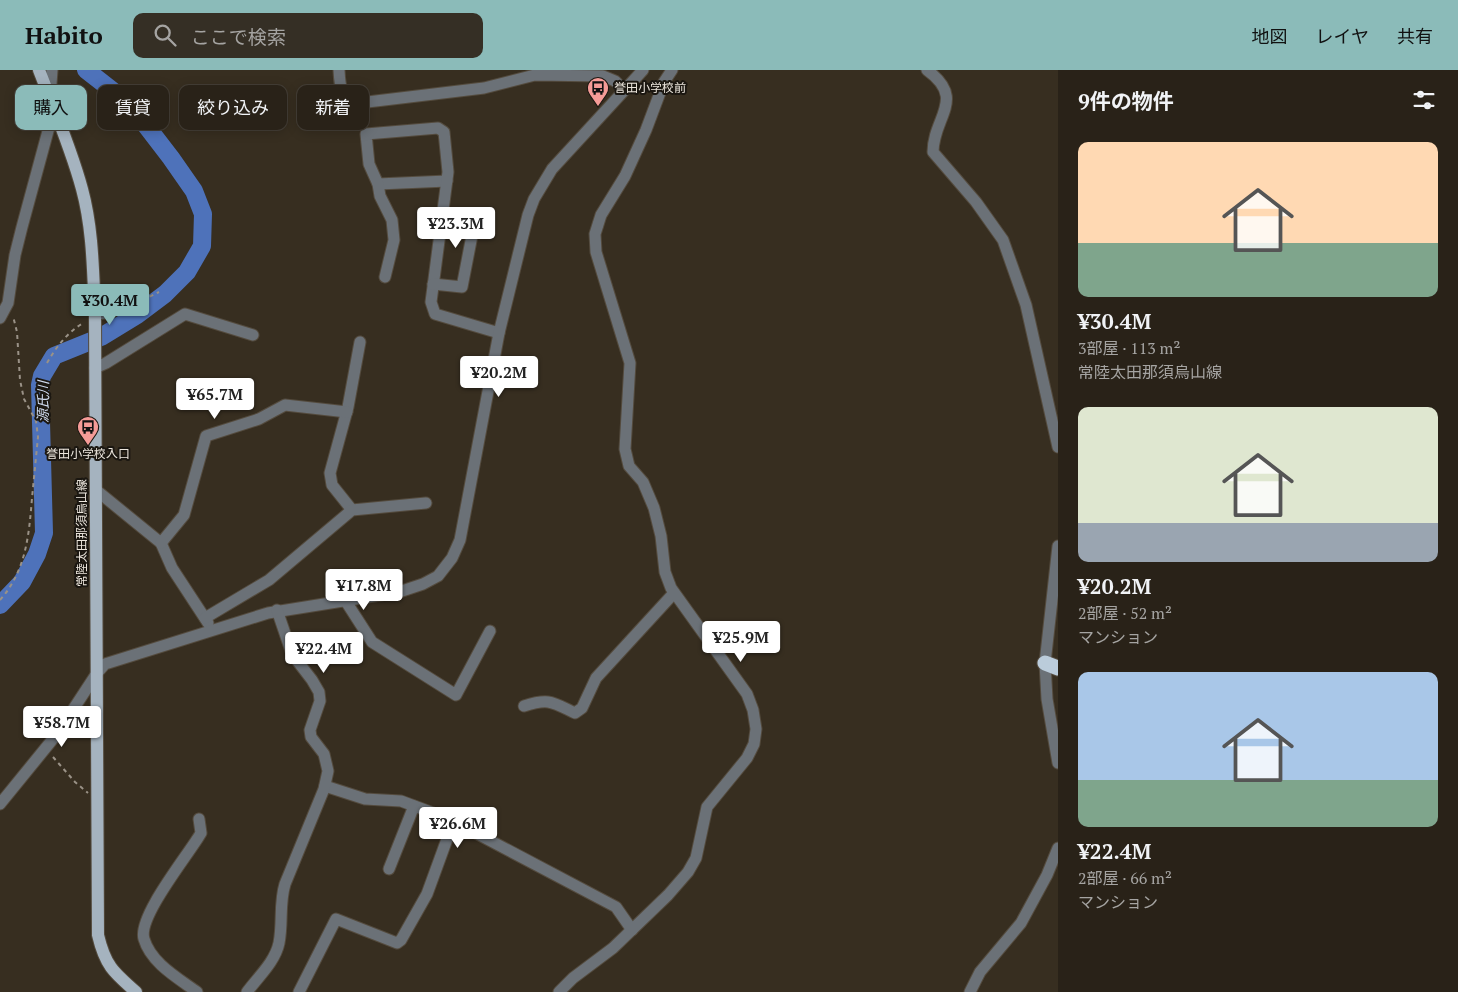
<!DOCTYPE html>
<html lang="ja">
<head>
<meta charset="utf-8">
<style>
	body { margin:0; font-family:"PT Serif","Noto Sans JP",serif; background:#352f25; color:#f1f3f6; height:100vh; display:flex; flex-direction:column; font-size:19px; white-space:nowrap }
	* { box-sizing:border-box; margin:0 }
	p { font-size:16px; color:#a5a4a2 }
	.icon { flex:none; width:28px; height:28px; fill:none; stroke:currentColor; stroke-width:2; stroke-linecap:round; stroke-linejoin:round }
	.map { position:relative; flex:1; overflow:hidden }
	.sheet { display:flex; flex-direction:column; background:#292218; width:400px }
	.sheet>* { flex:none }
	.guide { position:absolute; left:15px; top:15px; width:475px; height:45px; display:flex; gap:10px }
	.price { position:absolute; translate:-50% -42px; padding:0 11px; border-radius:5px; background:#fff; color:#222; font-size:16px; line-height:32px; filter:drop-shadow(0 1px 2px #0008) }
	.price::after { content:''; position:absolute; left:50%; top:30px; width:15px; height:11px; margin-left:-8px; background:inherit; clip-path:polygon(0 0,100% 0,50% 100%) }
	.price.active { background:#8bbbb9; color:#111 }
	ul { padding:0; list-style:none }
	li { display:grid; align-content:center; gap:10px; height:265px; padding:0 20px }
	li span { display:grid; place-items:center; height:155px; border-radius:10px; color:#555 }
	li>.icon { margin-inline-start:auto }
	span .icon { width:90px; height:90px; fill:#fffc; stroke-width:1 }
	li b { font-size:21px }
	h2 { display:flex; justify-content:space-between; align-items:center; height:60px; padding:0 20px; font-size:21px }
	.chip { padding:0 18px; border-radius:10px; background:#292218; box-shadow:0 2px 12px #0003,0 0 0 1px #453f37; font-size:18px; line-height:45px }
	.chip.active { background:#8bbbb9; color:#111 }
	header { display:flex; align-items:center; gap:30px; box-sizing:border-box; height:70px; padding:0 25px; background:#8bbbb9; color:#111 }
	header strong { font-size:24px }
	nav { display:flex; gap:28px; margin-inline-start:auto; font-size:18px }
	.search { width:350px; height:45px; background:#352f25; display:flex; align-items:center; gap:12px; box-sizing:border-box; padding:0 18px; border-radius:10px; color:#a5a4a2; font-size:19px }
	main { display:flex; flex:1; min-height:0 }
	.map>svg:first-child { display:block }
</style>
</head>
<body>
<header>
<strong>Habito</strong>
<div class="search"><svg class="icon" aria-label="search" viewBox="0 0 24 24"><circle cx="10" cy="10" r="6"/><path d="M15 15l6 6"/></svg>ここで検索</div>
<nav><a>地図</a><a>レイヤ</a><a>共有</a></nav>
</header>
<main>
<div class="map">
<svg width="1058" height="922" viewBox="0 0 1058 922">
	<rect width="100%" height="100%" fill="#372e20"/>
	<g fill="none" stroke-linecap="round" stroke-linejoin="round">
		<polyline stroke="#4e72ba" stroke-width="18" points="0,535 22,512 37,484 44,463 40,315 42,306 54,286 101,267 137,245 165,224 187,202 202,176 203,144 194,121 171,88 138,45 113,21 86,0"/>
		<g stroke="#544b3e" stroke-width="13">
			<g id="minor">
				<path d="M339,0c1,19 1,24 20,33l125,-15 51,-13 68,1 12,5 9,9"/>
				<path d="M927,0c40,29 6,47 6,82l43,50 27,38 23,65 32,142"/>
				<polyline points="47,20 51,14 52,0"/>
				<polyline points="378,114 447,111"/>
				<polyline points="385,207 394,170 392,150 380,126 378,114 369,94 366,64 438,58 444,62 448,102 431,232 435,244 499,263"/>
				<polyline points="433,214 462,217 475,150 443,143"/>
				<polyline points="95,244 107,243 118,239"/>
				<polyline points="0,248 8,233 15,185 22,157 48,61 55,41"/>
				<polyline points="95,298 106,293 185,244 253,265"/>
				<polyline points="96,420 161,473 172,498 208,553"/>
				<polyline points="352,440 332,415 330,403 348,337 360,272"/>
				<polyline points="161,473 184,445 206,366 259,349 285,335 347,342"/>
				<polyline points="1058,476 1045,593 1047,629 1058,693"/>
				<polyline points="345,530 372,572 456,625 490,561"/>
				<polyline points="205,548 269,510 352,440 426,433"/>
				<path d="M524,636c25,-8 28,-4 51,7l7,-5 14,-30 78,-85"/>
				<polyline points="325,716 365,729 401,731 444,747 454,757"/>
				<polyline points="0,734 57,664 97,603 105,594 268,543 399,522 423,514 438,506 452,488 460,470 499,263 528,145 534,129 552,99 643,0"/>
				<polyline points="389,799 414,736"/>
				<path d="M197,922c-19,-14 -46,-29 -53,-53 -7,-22 45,-85 57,-106l-2,-14"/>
				<path d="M247,922c11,-15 28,-30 32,-49 4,-20 0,-40 6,-59l39,-95 4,-18 -4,-17 -13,-17 -1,-7 10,-29 -1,-9 -7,-12 -20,-26 -15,-44"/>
				<polyline points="299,922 336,849 397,873 401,870 427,824 450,761 454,757 470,760 616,837 632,860"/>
				<polyline points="559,922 573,908 613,878 668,825 688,802 696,788 707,737 747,688 754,674 756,659 753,640 747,624 671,518 665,502 661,466 654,438 643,412 629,396 625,379 630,293 596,182 595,164 601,145 625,106 646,60 664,12 672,0"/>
				<polyline points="970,922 980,902 1021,853 1047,805 1058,778"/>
			</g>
		</g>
		<g stroke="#544b3e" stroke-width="14">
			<path id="major" d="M39,0c15,39 32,78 43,119 11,40 11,84 13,125l3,621c7,30 15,37 38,57"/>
		</g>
		<g stroke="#544b3e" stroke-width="17">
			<polyline id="highway" points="1045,593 1058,598"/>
		</g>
		<g stroke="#9a9287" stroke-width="2" stroke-dasharray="4 4" stroke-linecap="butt">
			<polyline points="364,42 365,55"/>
			<polyline points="128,237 159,222"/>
			<path d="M47,293c9,-16 20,-30 36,-40"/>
			<path d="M0,530c26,-29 29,-65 32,-102 2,-20 4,-41 6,-61l-2,-16 -12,-22 -4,-19 -3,-48 -4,-16"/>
			<polyline points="53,687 75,712 88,723"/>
		</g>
		<use href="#minor" stroke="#6b7177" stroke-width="11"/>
		<use href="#major" stroke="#a5b3bf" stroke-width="12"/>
		<use href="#highway" stroke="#bbccdb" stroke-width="15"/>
	</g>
	<defs>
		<g id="bus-pin" transform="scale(1.125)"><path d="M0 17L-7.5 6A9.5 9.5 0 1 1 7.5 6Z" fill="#f59b97" stroke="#1b1711"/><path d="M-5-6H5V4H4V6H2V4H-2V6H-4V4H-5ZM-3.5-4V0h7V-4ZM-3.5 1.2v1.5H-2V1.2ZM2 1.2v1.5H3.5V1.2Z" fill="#111"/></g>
	</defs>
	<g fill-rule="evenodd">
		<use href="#bus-pin" x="598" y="18"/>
		<use href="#bus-pin" x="88" y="357"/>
	</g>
	<g text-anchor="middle" stroke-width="4" stroke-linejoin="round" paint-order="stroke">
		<g font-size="12" fill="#ece6dd" stroke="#1b1711" text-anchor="start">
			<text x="614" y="22">誉田小学校前</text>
			<text x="88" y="388" text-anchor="middle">誉田小学校入口</text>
		</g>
		<g font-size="12" fill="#ece6dd" stroke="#1b1711">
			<text transform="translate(82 463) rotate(-90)" y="4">常陸太田那須烏山線</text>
		</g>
		<g font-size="14" font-style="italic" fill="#cfdaee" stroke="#1b1711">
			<text transform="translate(43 332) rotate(-89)" y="5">源氏川</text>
		</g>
	</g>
</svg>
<b class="price" style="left:456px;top:179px">¥23.3M</b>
<b class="price active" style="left:110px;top:256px">¥30.4M</b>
<b class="price" style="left:499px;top:328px">¥20.2M</b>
<b class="price" style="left:215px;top:350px">¥65.7M</b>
<b class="price" style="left:364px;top:541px">¥17.8M</b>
<b class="price" style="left:741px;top:593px">¥25.9M</b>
<b class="price" style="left:324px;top:604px">¥22.4M</b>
<b class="price" style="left:62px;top:678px">¥58.7M</b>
<b class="price" style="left:458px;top:779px">¥26.6M</b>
<div class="guide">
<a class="chip active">購入</a>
<a class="chip">賃貸</a>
<a class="chip">絞り込み</a>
<a class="chip">新着</a>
</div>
</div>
<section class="sheet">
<h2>9件の物件<svg class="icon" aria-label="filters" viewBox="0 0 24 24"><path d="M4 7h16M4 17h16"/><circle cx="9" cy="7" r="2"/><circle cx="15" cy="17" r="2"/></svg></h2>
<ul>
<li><span style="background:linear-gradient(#ffd9b3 65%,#7fa58c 0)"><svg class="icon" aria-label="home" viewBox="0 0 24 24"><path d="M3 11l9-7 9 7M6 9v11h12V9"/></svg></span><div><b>¥30.4M</b><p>3部屋 · 113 m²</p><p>常陸太田那須烏山線</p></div></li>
<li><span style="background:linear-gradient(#dfe7d0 75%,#9aa5b1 0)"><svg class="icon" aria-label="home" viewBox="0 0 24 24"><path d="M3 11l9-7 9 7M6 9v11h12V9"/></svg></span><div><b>¥20.2M</b><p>2部屋 · 52 m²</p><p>マンション</p></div></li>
<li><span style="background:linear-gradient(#a9c7e8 70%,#7fa58c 0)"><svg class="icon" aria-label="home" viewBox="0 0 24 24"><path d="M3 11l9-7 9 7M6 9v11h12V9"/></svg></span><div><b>¥22.4M</b><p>2部屋 · 66 m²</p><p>マンション</p></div></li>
</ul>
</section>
</main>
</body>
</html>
